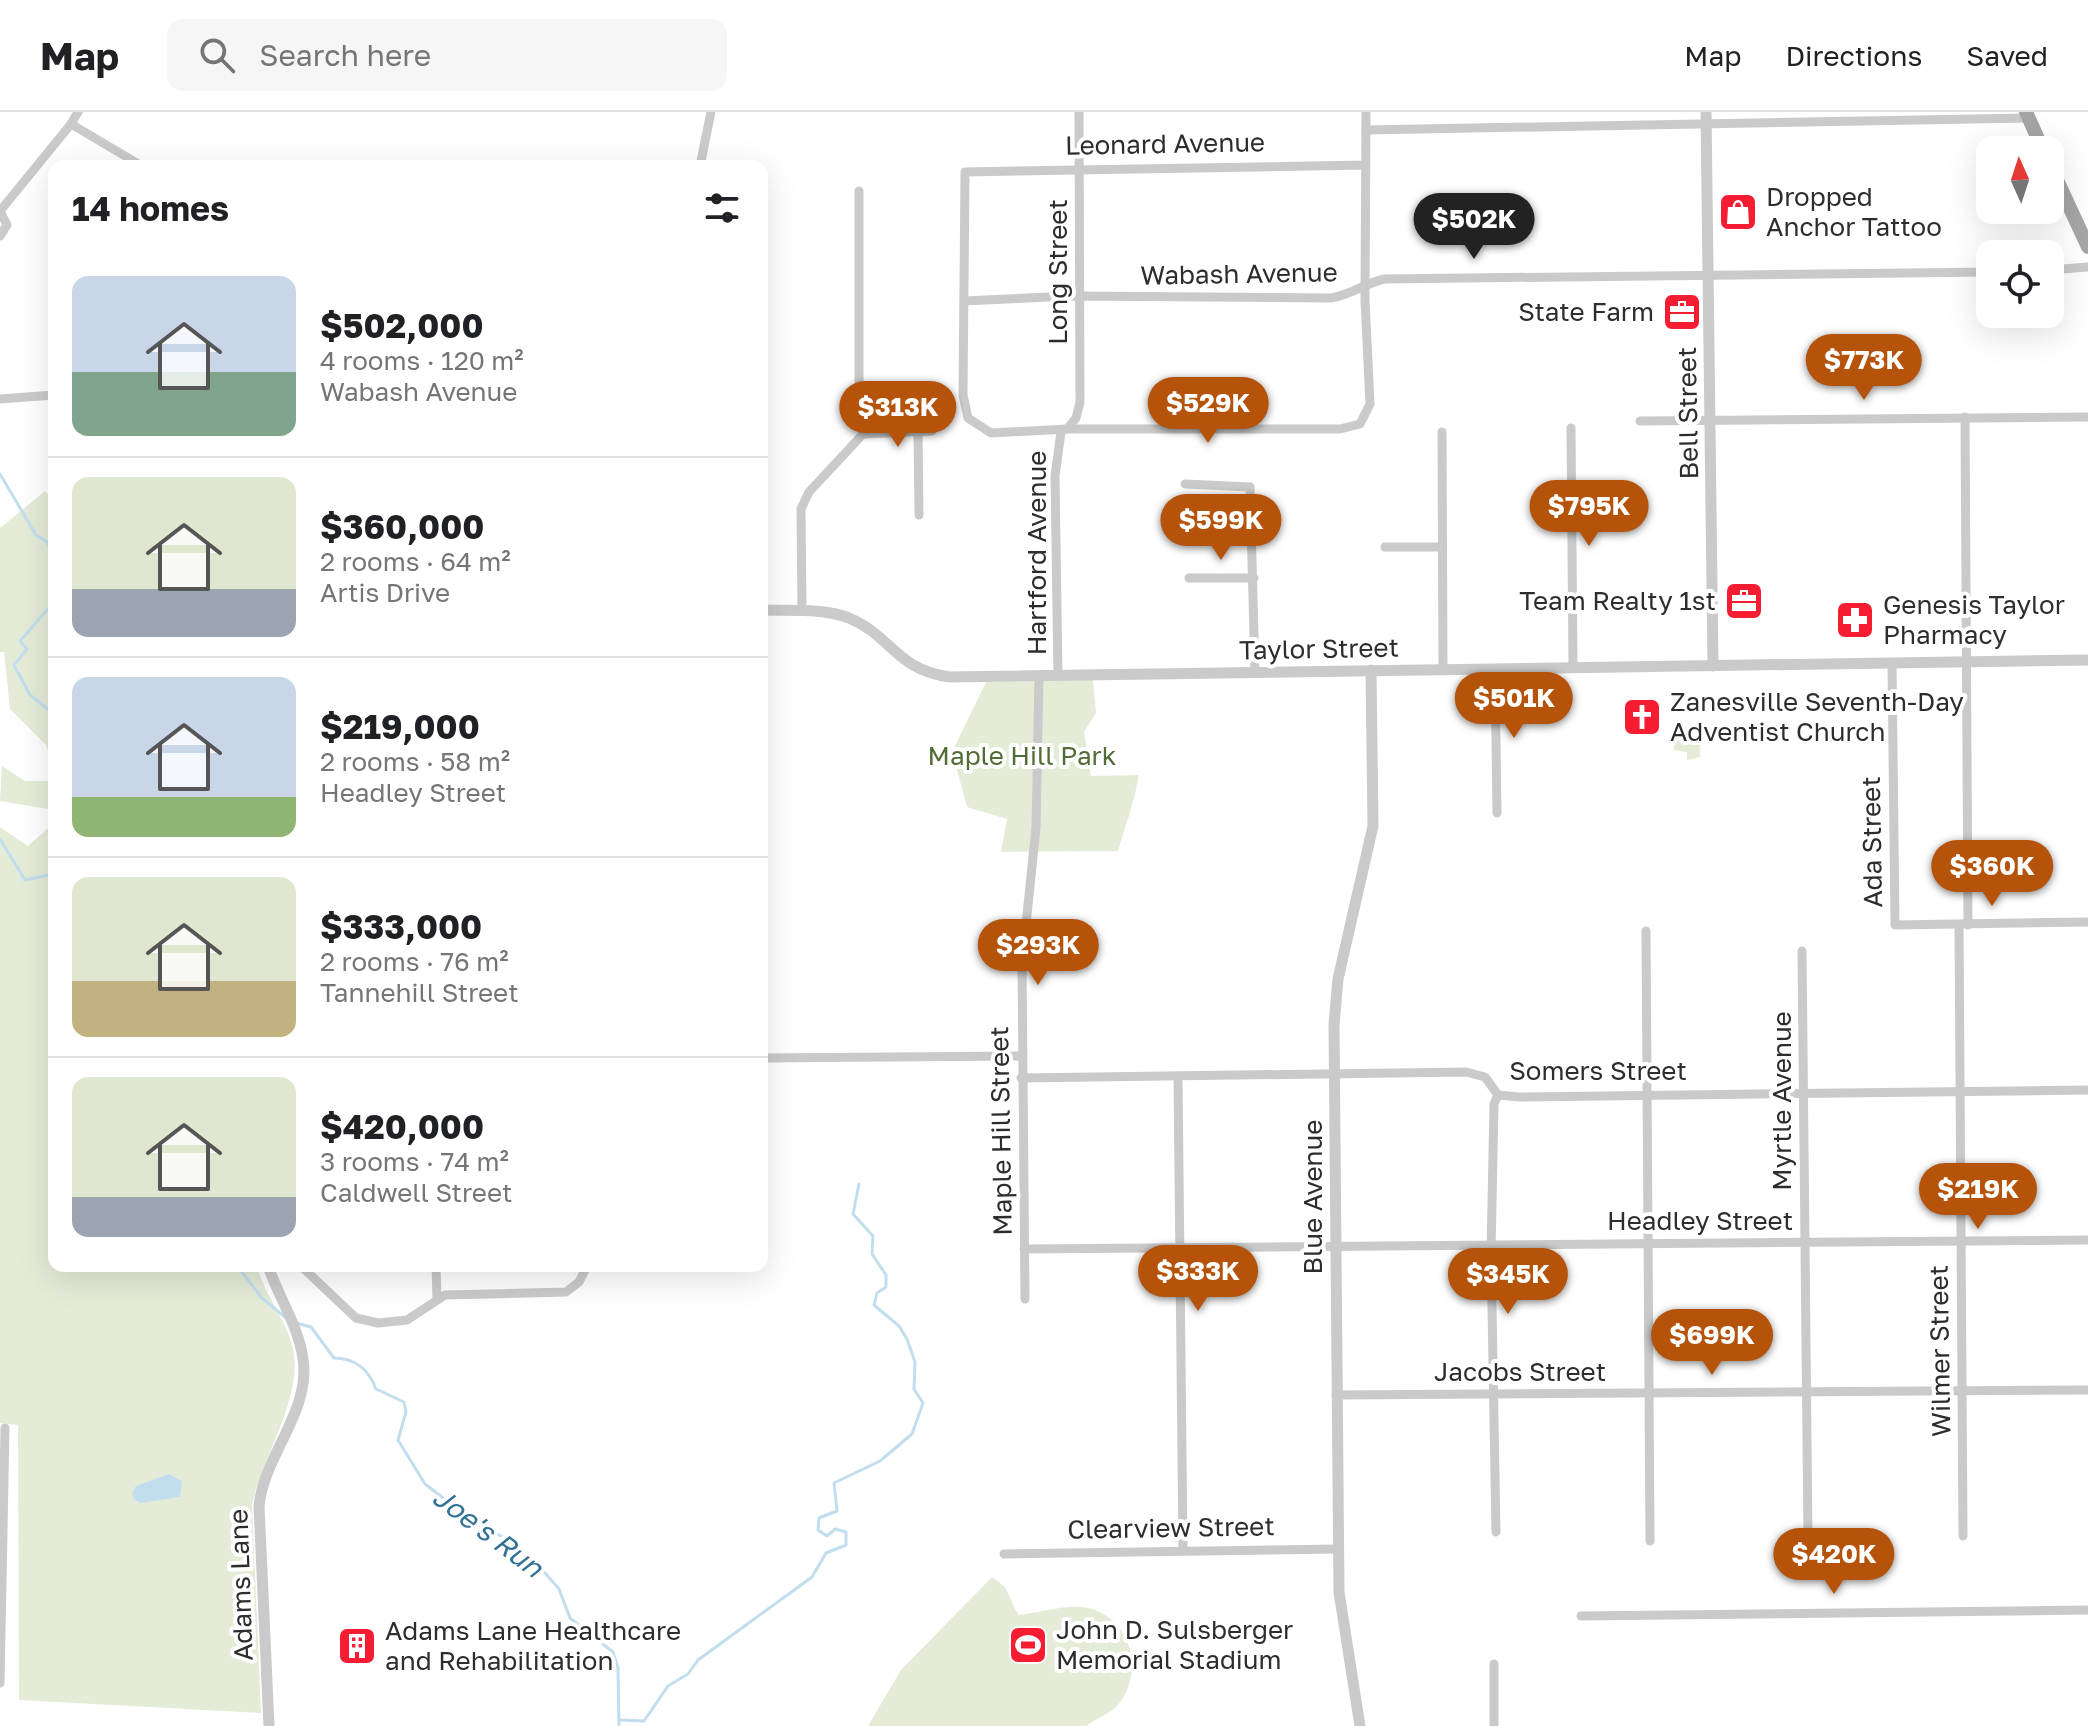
<!DOCTYPE html>
<html lang="en">
<head>
<meta charset="utf-8">
<style>
	body { margin:0; font-family:"Golos Text",sans-serif; background:#f6f6f6; color:#202124; height:100vh; display:flex; flex-direction:column; font-size:30px; white-space:nowrap }
	* { box-sizing:border-box; margin:0 }
	p { font-size:26px; color:#757577 }
	.icon { flex:none; width:44px; height:44px; fill:none; stroke:currentColor; stroke-width:2; stroke-linecap:round; stroke-linejoin:round }
	.map { position:relative; flex:1; overflow:hidden }
	.panel { position:absolute; left:48px; top:48px; width:720px; height:1112px; display:flex; flex-direction:column; background:#fff; border-radius:16px; box-shadow:0 8px 32px #0002 }
	.panel>* { flex:none }
	.needle { width:52px; rotate:357deg }
	.controls { position:absolute; left:1976px; top:24px; display:grid; gap:16px }
	.controls a { display:grid; place-items:center; width:88px; height:88px; border-radius:16px; background:#fff; box-shadow:0 8px 32px #0002; font-size:40px }
	.price { position:absolute; translate:-50% -68px; padding:0 18px; border-radius:28px; background:#b45309; color:#fff; font-size:26px; line-height:52px; filter:drop-shadow(0 2px 4px #0008) }
	.price::after { content:''; position:absolute; left:50%; top:48px; width:24px; height:18px; margin-left:-12px; background:inherit; clip-path:polygon(0 0,100% 0,50% 100%) }
	.price.current { background:#222; color:#fff }
	ul { padding:0; list-style:none }
	li { display:flex; align-items:center; gap:24px; height:200px; padding:0 24px }
	li+li { border-top:2px solid #e0e0e0 }
	li span { display:grid; place-items:center; flex:none; width:224px; height:160px; border-radius:16px; color:#555 }
	li>.icon { margin-inline-start:auto }
	span .icon { width:96px; height:96px; fill:#fffc; stroke-width:1 }
	li b { font-size:34px }
	h2 { display:flex; justify-content:space-between; align-items:center; height:96px; padding:0 24px; font-size:34px }
	header { display:flex; align-items:center; gap:48px; box-sizing:border-box; height:112px; padding:0 40px; background:#fff; border-bottom:2px solid #e0e0e0 }
	header strong { font-size:38px }
	nav { display:flex; gap:44px; margin-inline-start:auto; font-size:28px }
	.search { width:560px; height:72px; background:#f6f6f6; display:flex; align-items:center; gap:20px; box-sizing:border-box; padding:0 28px; border-radius:16px; color:#757577; font-size:30px }
	.map>svg:first-child { display:block }
</style>
</head>
<body>
<header>
<strong>Map</strong>
<div class="search"><svg class="icon" aria-label="search" viewBox="0 0 24 24"><circle cx="10" cy="10" r="6"/><path d="M15 15l6 6"/></svg>Search here</div>
<nav><a>Map</a><a>Directions</a><a>Saved</a></nav>
</header>
<div class="map">
<svg width="2088" height="1614" viewBox="0 0 2088 1614">
	<rect width="100%" height="100%" fill="#fff"/>
	<g fill="#e4ecd8">
		<polygon points="45,379 54,388 54,656 46,633 10,597 4,540 0,540 0,416"/>
		<path d="M1093,568l3,33 -12,19 7,44 47,-1c2,9 -16,62 -20,76l-117,1 6,-33 -40,-12 -15,-55 34,-70z"/>
		<polygon points="1688,619 1701,619 1700,645 1687,648 1687,640 1674,638 1674,624 1688,624"/>
		<polygon points="2,654 25,669 48,669 54,658 54,698 0,689"/>
		<path d="M54,711v443h203c7,28 28,52 35,79 14,49 -30,111 -40,160l9,208 -242,-13 -1,-275 -18,-2v-596l28,19z"/>
		<path d="M992,1465l13,10 13,28c23,-2 52,-13 74,-6 39,12 51,60 29,92 -9,13 -23,16 -35,25h-218l33,-56z"/>
	</g>
	<polygon fill="#c2deee" points="169,1362 182,1369 180,1385 140,1391 134,1387 132,1381 136,1374"/>
	<g fill="none" stroke-linecap="round" stroke-linejoin="round">
		<g stroke="#c2deee" stroke-width="3">
			<polyline points="0,362 36,423 47,430 54,443"/>
			<polyline points="54,490 20,529 27,537 14,553 30,583 54,602"/>
			<polyline points="0,727 25,768 54,762"/>
			<polyline points="237,1154 262,1186 286,1206"/>
			<path d="M296,1211l15,4 23,31c21,0 35,12 42,31l28,13 2,10 -8,28 27,44 52,40 32,16 30,26 20,23 11,29 43,34 5,16 1,58"/>
			<polyline points="619,1608 644,1609 668,1574 688,1562 698,1548 812,1465 826,1441 846,1433 846,1420 835,1417 827,1424 818,1418 819,1406 837,1399 834,1371 880,1349 912,1322 923,1291 914,1277 915,1250 907,1227 899,1214 874,1193 877,1181 886,1175 886,1163 872,1142 873,1124 853,1102 859,1072"/>
		</g>
		<g stroke="#cacaca" stroke-width="9">
			<polyline points="78,0 71,12 142,54"/>
			<polyline points="1366,18 2029,6"/>
			<polyline points="1365,53 965,60 963,283 968,306 991,321 1067,317 1340,317 1360,312 1370,292 1365,188 1366,0"/>
			<polyline points="700,54 711,0"/>
			<polyline points="0,99 71,12"/>
			<polyline points="0,99 7,113 0,124"/>
			<polyline points="2050,158 2088,155"/>
			<path d="M964,189l108,-5 259,2c21,-3 33,-15 54,-19l605,-7"/>
			<polyline points="0,287 54,283"/>
			<polyline points="1965,305 1968,813"/>
			<polyline points="1640,309 2088,305"/>
			<polyline points="1571,316 1573,556"/>
			<polyline points="1067,317 1076,306 1080,290 1079,0"/>
			<polyline points="918,320 919,403"/>
			<polyline points="1442,320 1443,557"/>
			<polyline points="863,322 932,319"/>
			<polyline points="1185,372 1250,375 1255,559"/>
			<polyline points="1385,435 1442,435"/>
			<polyline points="1189,466 1254,466"/>
			<polyline points="802,499 801,397 809,380 863,322 859,305 859,79"/>
			<polyline points="1892,552 1895,813 2088,810"/>
			<polyline points="1495,557 1497,701"/>
			<polyline points="1058,564 1055,364 1061,320"/>
			<polyline points="1959,813 1963,1424"/>
			<polyline points="1646,819 1650,1429"/>
			<polyline points="1802,839 1808,1427"/>
			<polyline points="762,946 1021,944"/>
			<polyline points="1178,964 1183,1438"/>
			<polyline points="1021,966 1466,960 1485,965 1498,983 1519,985 2088,978"/>
			<polyline points="1024,1137 2088,1128"/>
			<polyline points="301,1154 356,1206 378,1211 407,1208 445,1183 566,1180 579,1170 587,1154"/>
			<polyline points="436,1154 437,1186"/>
			<polyline points="1025,1187 1022,851 1036,716 1039,564"/>
			<polyline points="1336,1283 2088,1278"/>
			<polyline points="1496,1420 1491,1140 1494,992 1498,983"/>
			<polyline points="1004,1442 1338,1437"/>
			<polyline points="1581,1504 2088,1498"/>
			<polyline points="1494,1552 1494,1614"/>
			<polyline points="0,1571 5,1316"/>
		</g>
		<g stroke="#cacaca" stroke-width="11">
			<polyline points="1706,0 1713,554"/>
			<path d="M762,498c28,1 61,-2 87,8 43,18 47,52 101,59l1138,-17"/>
			<path d="M268,1154c10,30 31,61 35,93 8,53 -39,96 -44,147l10,220"/>
			<polyline points="1360,1614 1339,1480 1334,913 1338,867 1373,714 1371,558"/>
		</g>
		<g stroke="#a5a5a5" stroke-width="14">
			<polyline points="2026,0 2043,38"/>
			<polyline points="2050,53 2088,135"/>
		</g>
	</g>
	<defs>
		<g id="shop-square" transform="scale(2)"><rect x="-9" y="-9" width="18" height="18" rx="4" fill="#f61d32" stroke="#fff"/><path d="M-5-2.5h2.3a2.7 3.5 0 0 1 5.4 0H5L5.5 6h-11ZM-1.5-2.5h3a1.5 2.3 0 0 0-3 0Z" fill="#fff"/></g>
		<g id="office-square" transform="scale(2)"><rect x="-9" y="-9" width="18" height="18" rx="4" fill="#f61d32" stroke="#fff"/><path d="M-6-3h4V-5.5h4V-3h4V5H-6ZM-1-4.5V-3h2v-1.5ZM-6 0V1H6V0Z" fill="#fff"/></g>
		<g id="pharmacy-square" transform="scale(2)"><rect x="-9" y="-9" width="18" height="18" rx="4" fill="#f61d32" stroke="#fff"/><path d="M-2-6h4v4h4v4h-4v4h-4v-4h-4v-4h4Z" fill="#fff"/></g>
		<g id="church-square" transform="scale(2)"><rect x="-9" y="-9" width="18" height="18" rx="4" fill="#f61d32" stroke="#fff"/><path d="M-1.2-6h2.4v3.5h3.3v2.4h-3.3V6h-2.4V-.1h-3.3v-2.4h3.3Z" fill="#fff"/></g>
		<g id="stadium-square" transform="scale(2)"><rect x="-9" y="-9" width="18" height="18" rx="4" fill="#f61d32" stroke="#fff"/><path d="M0-5a6.5 5 0 1 0 0 10a6.5 5 0 1 0 0-10ZM-3.5-1.8h7v3.6h-7Z" fill="#fff"/></g>
		<g id="building-square" transform="scale(2)"><rect x="-9" y="-9" width="18" height="18" rx="4" fill="#f61d32" stroke="#fff"/><path d="M-4-6H4V6H1V3H-1V6H-4ZM-2.5-4.3h1.7v1.8h-1.7ZM.8-4.3h1.7v1.8H.8ZM-2.5-1h1.7V.8h-1.7ZM.8-1h1.7V.8H.8Z" fill="#fff"/></g>
	</defs>
	<g fill-rule="evenodd">
		<use href="#shop-square" x="1738" y="100"/>
		<use href="#office-square" x="1682" y="200"/>
		<use href="#office-square" x="1744" y="489"/>
		<use href="#pharmacy-square" x="1855" y="508"/>
		<use href="#church-square" x="1642" y="605"/>
		<use href="#stadium-square" x="1028" y="1533"/>
		<use href="#building-square" x="357" y="1534"/>
	</g>
	<g text-anchor="middle" stroke-width="8" stroke-linejoin="round" paint-order="stroke">
		<g font-size="26" fill="#2d2d2d" stroke="#fff">
			<text transform="translate(1165 32) rotate(-1)" y="9">Leonard Avenue</text>
			<text transform="translate(1058 160) rotate(-90)" y="9">Long Street</text>
			<text transform="translate(1239 162) rotate(-1)" y="9">Wabash Avenue</text>
			<text transform="translate(1688 301) rotate(-91)" y="9">Bell Street</text>
			<text transform="translate(1037 441) rotate(-90)" y="9">Hartford Avenue</text>
			<text transform="translate(1319 537) rotate(-1)" y="9">Taylor Street</text>
			<text transform="translate(1872 730) rotate(-91)" y="9">Ada Street</text>
			<text x="1598" y="968">Somers Street</text>
			<text transform="translate(1782 989) rotate(-90)" y="9">Myrtle Avenue</text>
			<text transform="translate(1001 1019) rotate(-91)" y="9">Maple Hill Street</text>
			<text transform="translate(1313 1085) rotate(-90)" y="9">Blue Avenue</text>
			<text x="1700" y="1118">Headley Street</text>
			<text transform="translate(1940 1239) rotate(-91)" y="9">Wilmer Street</text>
			<text x="1520" y="1269">Jacobs Street</text>
			<text transform="translate(1171 1416) rotate(-1)" y="9">Clearview Street</text>
			<text transform="translate(241 1473) rotate(-92)" y="9">Adams Lane</text>
		</g>
		<g font-size="26" fill="#2d2d2d" stroke="#fff" text-anchor="start">
			<text x="1766" y="94">Dropped<tspan x="1766" dy="30">Anchor Tattoo</tspan></text>
			<text x="1654" y="209" text-anchor="end">State Farm</text>
			<text x="1716" y="498" text-anchor="end">Team Realty 1st</text>
			<text x="1883" y="502">Genesis Taylor<tspan x="1883" dy="30">Pharmacy</tspan></text>
			<text x="1670" y="599">Zanesville Seventh-Day<tspan x="1670" dy="30">Adventist Church</tspan></text>
			<text x="1056" y="1527">John D. Sulsberger<tspan x="1056" dy="30">Memorial Stadium</tspan></text>
			<text x="385" y="1528">Adams Lane Healthcare<tspan x="385" dy="30">and Rehabilitation</tspan></text>
		</g>
		<g font-size="26" fill="#516c36" stroke="#fff">
			<text x="1022" y="653">Maple Hill Park</text>
		</g>
		<g font-size="28" font-style="italic" fill="#337296" stroke="#fff">
			<text transform="translate(488 1420) rotate(37)" y="10">Joe's Run</text>
		</g>
	</g>
</svg>
<div class="controls">
<a><svg class="needle" viewBox="-14 -14 28 28"><path d="M0-13l5 13h-10z" fill="#e53935"/><path d="M0 13l5-13h-10z" fill="#757577"/></svg></a>
<a><svg class="icon" aria-label="locate" viewBox="0 0 24 24"><circle cx="12" cy="12" r="6"/><path d="M12 2v4M12 18v4M2 12h4M18 12h4"/></svg></a>
</div>
<b class="price current" style="left:1474px;top:149px">$502K</b>
<b class="price" style="left:1864px;top:290px">$773K</b>
<b class="price" style="left:1208px;top:333px">$529K</b>
<b class="price" style="left:898px;top:337px">$313K</b>
<b class="price" style="left:1589px;top:436px">$795K</b>
<b class="price" style="left:1221px;top:450px">$599K</b>
<b class="price" style="left:1514px;top:628px">$501K</b>
<b class="price" style="left:1992px;top:796px">$360K</b>
<b class="price" style="left:1038px;top:875px">$293K</b>
<b class="price" style="left:1978px;top:1119px">$219K</b>
<b class="price" style="left:1198px;top:1201px">$333K</b>
<b class="price" style="left:1508px;top:1204px">$345K</b>
<b class="price" style="left:1712px;top:1265px">$699K</b>
<b class="price" style="left:1834px;top:1484px">$420K</b>
<section class="panel">
<h2>14 homes<svg class="icon" aria-label="filters" viewBox="0 0 24 24"><path d="M4 7h16M4 17h16"/><circle cx="9" cy="7" r="2"/><circle cx="15" cy="17" r="2"/></svg></h2>
<ul>
<li><span style="background:linear-gradient(#c9d6e8 60%,#7fa58c 0)"><svg class="icon" aria-label="home" viewBox="0 0 24 24"><path d="M3 11l9-7 9 7M6 9v11h12V9"/></svg></span><div><b>$502,000</b><p>4 rooms · 120 m²</p><p>Wabash Avenue</p></div></li>
<li><span style="background:linear-gradient(#dfe7d0 70%,#9aa5b1 0)"><svg class="icon" aria-label="home" viewBox="0 0 24 24"><path d="M3 11l9-7 9 7M6 9v11h12V9"/></svg></span><div><b>$360,000</b><p>2 rooms · 64 m²</p><p>Artis Drive</p></div></li>
<li><span style="background:linear-gradient(#c9d6e8 75%,#8fb573 0)"><svg class="icon" aria-label="home" viewBox="0 0 24 24"><path d="M3 11l9-7 9 7M6 9v11h12V9"/></svg></span><div><b>$219,000</b><p>2 rooms · 58 m²</p><p>Headley Street</p></div></li>
<li><span style="background:linear-gradient(#dfe7d0 65%,#c2b280 0)"><svg class="icon" aria-label="home" viewBox="0 0 24 24"><path d="M3 11l9-7 9 7M6 9v11h12V9"/></svg></span><div><b>$333,000</b><p>2 rooms · 76 m²</p><p>Tannehill Street</p></div></li>
<li><span style="background:linear-gradient(#dfe7d0 75%,#9aa5b1 0)"><svg class="icon" aria-label="home" viewBox="0 0 24 24"><path d="M3 11l9-7 9 7M6 9v11h12V9"/></svg></span><div><b>$420,000</b><p>3 rooms · 74 m²</p><p>Caldwell Street</p></div></li>
</ul>
</section>
</div>
</body>
</html>
